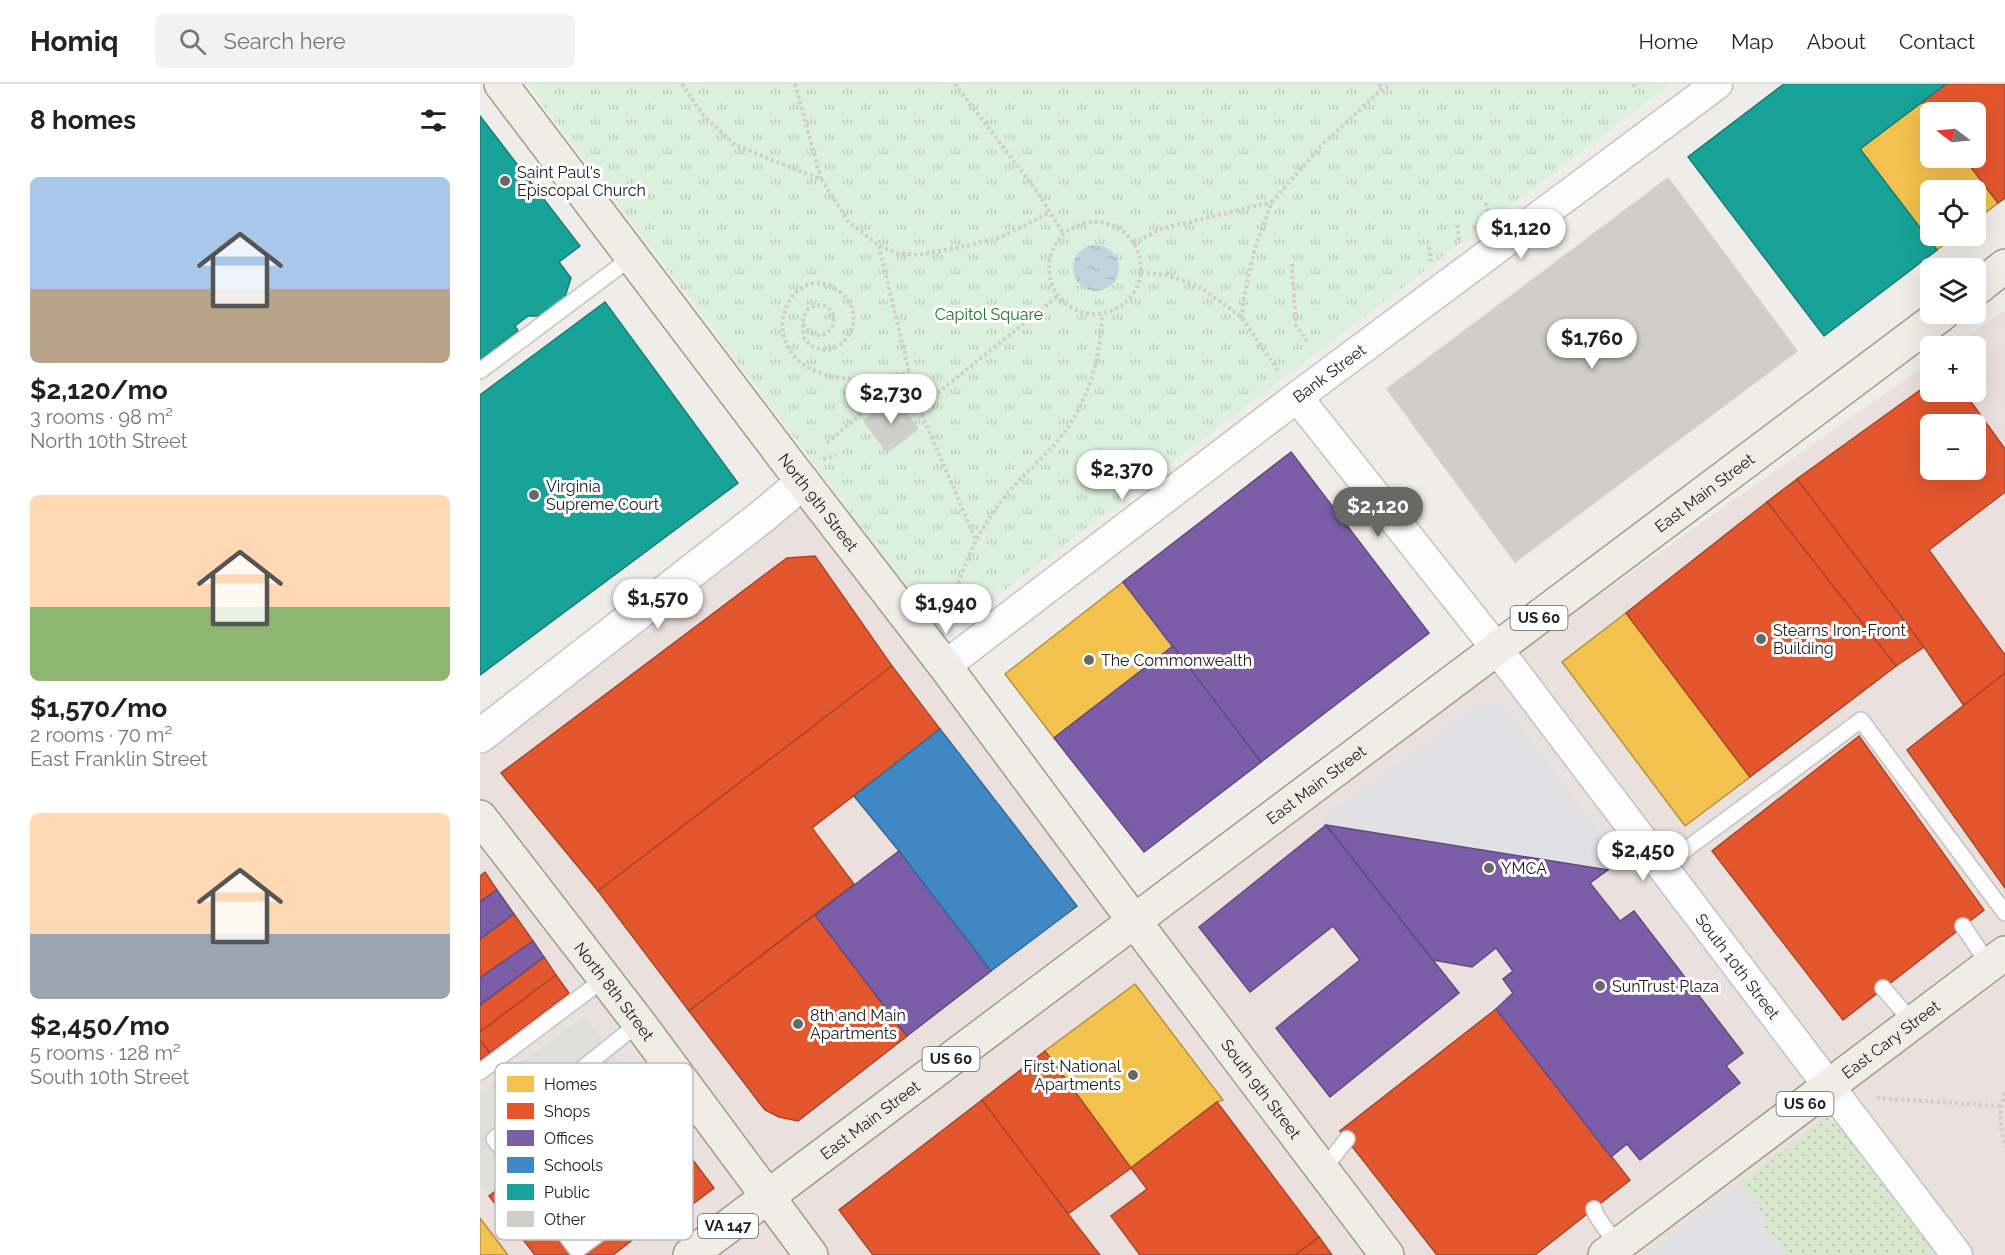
<!DOCTYPE html>
<html lang="en">
<head>
<meta charset="utf-8">
<style>
	body { margin:0; font-family:Raleway,sans-serif; background:#f2f2f2; color:#222; height:100vh; display:flex; flex-direction:column; font-size:22px; white-space:nowrap }
	* { box-sizing:border-box; margin:0 }
	p { font-size:20px; color:#767676 }
	.icon { flex:none; width:33px; height:33px; fill:none; stroke:currentColor; stroke-width:2; stroke-linecap:round; stroke-linejoin:round }
	.map { position:relative; flex:1; overflow:hidden }
	.side { display:flex; flex-direction:column; background:#fff; width:480px }
	.side>* { flex:none }
	.needle { width:39px; rotate:286deg }
	.tools { position:absolute; left:1440px; top:18px; display:grid; gap:12px }
	.tools a { display:grid; place-items:center; width:66px; height:66px; border-radius:9px; background:#fff; box-shadow:0 6px 24px #0002; font-size:30px }
	.price { position:absolute; translate:-50% -51px; padding:0 14px; border-radius:21px; background:#fff; color:#222; font-size:20px; line-height:39px; filter:drop-shadow(0 2px 3px #0008) }
	.price::after { content:''; position:absolute; left:50%; top:36px; width:18px; height:14px; margin-left:-9px; background:inherit; clip-path:polygon(0 0,100% 0,50% 100%) }
	.price.current { background:#686867; color:#fff }
	ul { padding:0; list-style:none }
	li { display:grid; align-content:center; gap:12px; height:318px; padding:0 30px }
	li span { display:grid; place-items:center; height:186px; border-radius:9px; color:#555 }
	li>.icon { margin-inline-start:auto }
	span .icon { width:108px; height:108px; fill:#fffc; stroke-width:1 }
	li b { font-size:26px }
	h2 { display:flex; justify-content:space-between; align-items:center; height:72px; padding:0 30px; font-size:26px }
	header { display:flex; align-items:center; gap:36px; box-sizing:border-box; height:84px; padding:0 30px; background:#fff; border-bottom:2px solid #e0e0e0 }
	header strong { font-size:28px }
	nav { display:flex; gap:33px; margin-inline-start:auto; font-size:21px }
	.search { width:420px; height:54px; background:#f2f2f2; display:flex; align-items:center; gap:15px; box-sizing:border-box; padding:0 21px; border-radius:9px; color:#767676; font-size:22px }
	main { display:flex; flex:1; min-height:0 }
	.map>svg:first-child { display:block }
</style>
</head>
<body>
<header>
<strong>Homiq</strong>
<div class="search"><svg class="icon" aria-label="search" viewBox="0 0 24 24"><circle cx="10" cy="10" r="6"/><path d="M15 15l6 6"/></svg>Search here</div>
<nav><a>Home</a><a>Map</a><a>About</a><a>Contact</a></nav>
</header>
<main>
<section class="side">
<h2>8 homes<svg class="icon" aria-label="filters" viewBox="0 0 24 24"><path d="M4 7h16M4 17h16"/><circle cx="9" cy="7" r="2"/><circle cx="15" cy="17" r="2"/></svg></h2>
<ul>
<li><span style="background:linear-gradient(#a9c7e8 60%,#b9a48a 0)"><svg class="icon" aria-label="home" viewBox="0 0 24 24"><path d="M3 11l9-7 9 7M6 9v11h12V9"/></svg></span><div><b>$2,120/mo</b><p>3 rooms · 98 m²</p><p>North 10th Street</p></div></li>
<li><span style="background:linear-gradient(#ffd9b3 60%,#8fb573 0)"><svg class="icon" aria-label="home" viewBox="0 0 24 24"><path d="M3 11l9-7 9 7M6 9v11h12V9"/></svg></span><div><b>$1,570/mo</b><p>2 rooms · 70 m²</p><p>East Franklin Street</p></div></li>
<li><span style="background:linear-gradient(#ffd9b3 65%,#9aa5b1 0)"><svg class="icon" aria-label="home" viewBox="0 0 24 24"><path d="M3 11l9-7 9 7M6 9v11h12V9"/></svg></span><div><b>$2,450/mo</b><p>5 rooms · 128 m²</p><p>South 10th Street</p></div></li>
</ul>
</section>
<div class="map">
<svg width="1525" height="1171" viewBox="0 0 1525 1171">
	<defs>
		<pattern id="grass-dots" width="8" height="8" patternUnits="userSpaceOnUse" patternTransform="scale(1.5)"><rect width="8" height="8" fill="#d8e8cd"/><path d="M2 2h.1M6 6h.1" fill="none" stroke="#b9c7b0" stroke-width="1.8" stroke-linecap="round"/></pattern>
		<pattern id="park-tufts" width="24" height="20" patternUnits="userSpaceOnUse" patternTransform="scale(1.5)"><rect width="24" height="20" fill="#dbf0dd"/><path d="M3 7l-1-3M5 7V3M7 7l1-3M15 17l-1-3M17 17v-4M19 17l1-3" fill="none" stroke="#bccebd"/></pattern>
		<pattern id="water-ripples" width="26" height="14" patternUnits="userSpaceOnUse" patternTransform="scale(1.5)"><rect width="26" height="14" fill="#c1d4dd"/><path d="M2 4q2-2 4 0t4 0M15 11q2-2 4 0t4 0" fill="none" stroke="#a6b6bd"/></pattern>
	</defs>
	<rect width="100%" height="100%" fill="#eeedea"/>
	<path fill="#eae0dd" fill-rule="evenodd" d="M1525,226v945h-1525v-523l323,-250 332,440 795,-560v30h46v-46h-23zM1450,340h46v46h-46z"/>
	<polygon fill="url(#grass-dots)" points="1351,1029 1456,1171 1306,1171 1296,1155 1284,1150 1261,1099"/>
	<polygon fill="url(#park-tufts)" points="47,0 1190,0 464,552"/>
	<polygon fill="#dededc" points="105,932 157,1002 9,1112 0,1100 0,1010"/>
	<g fill="#e1e0e3">
		<polygon points="1009,619 1020,620 1028,626 1139,775 1128,786 846,741 841,736 998,622"/>
		<polygon points="1261,1099 1286,1133 1284,1150 1296,1155 1306,1171 1167,1171"/>
	</g>
	<circle fill="url(#water-ripples)" cx="616" cy="184" r="23"/>
	<g fill="#f2c14e" stroke="#b39140" stroke-width="1.5">
		<polygon points="1442,18 1450,29 1450,74 1484,74 1518,119 1496,136 1496,106 1450,106 1450,152 1475,152 1457,166 1380,65"/>
		<polygon points="643,498 693,562 574,654 525,590"/>
		<polygon points="1146,529 1270,693 1205,742 1082,578"/>
		<polygon points="655,900 743,1016 737,1018 651,1084 565,967"/>
		<polygon points="0,1134 28,1171 0,1171"/>
	</g>
	<g fill="#e4572e" stroke="#a9462a" stroke-width="1.5" fill-rule="evenodd">
		<polygon points="1466,0 1525,0 1525,114 1518,119 1484,74 1496,74 1496,28 1450,29 1442,18"/>
		<path d="M1450,299v9h34l41,57v43l-76,58 76,105v18l-41,33 -40,-59 -127,-168zM1450,340h46v46h-46z"/>
		<polygon points="1317,395 1444,563 1416,582 1287,418"/>
		<polygon points="1287,418 1416,582 1270,693 1146,529"/>
		<polygon points="335,472 412,582 118,807 21,689 307,474"/>
		<polygon points="412,582 460,645 332,744 374,800 209,927 118,807"/>
		<polygon points="1525,589 1525,804 1427,666"/>
		<polygon points="1379,652 1504,826 1363,936 1232,767"/>
		<polygon points="5,788 17,806 0,818 0,792"/>
		<polygon points="34,830 53,857 0,894 0,855"/>
		<polygon points="335,831 427,952 318,1037 299,1033 285,1026 209,927"/>
		<polygon points="64,873 76,891 0,948 0,921"/>
		<polygon points="76,891 89,909 10,969 0,956 0,948"/>
		<polygon points="1016,925 1150,1096 1055,1171 957,1171 860,1047"/>
		<polygon points="0,956 10,969 0,976"/>
		<polygon points="565,967 651,1084 588,1130 502,1016"/>
		<polygon points="164,1011 234,1104 182,1143 112,1050"/>
		<polygon points="502,1016 588,1130 620,1171 393,1171 359,1126"/>
		<polygon points="737,1018 839,1153 815,1171 660,1171 631,1132 667,1105 651,1084"/>
		<polygon points="103,1042 112,1050 178,1136 133,1171 55,1171 9,1112"/>
		<polygon points="839,1153 852,1171 815,1171"/>
	</g>
	<g fill="#7b5ea7" stroke="#604b7e" stroke-width="1.5">
		<polygon points="811,368 949,549 781,678 643,498"/>
		<polygon points="693,562 781,678 664,768 574,654"/>
		<polygon points="846,741 979,909 850,1013 796,944 880,876 853,842 770,908 719,843"/>
		<polygon points="846,741 1128,786 1110,799 1140,837 1154,827 1263,969 1246,982 1260,999 1160,1076 1147,1060 1131,1073 1016,925 1033,909 1023,895 1033,887 1016,864 992,883 953,876"/>
		<polygon points="419,767 511,887 427,952 335,831"/>
		<polygon points="17,806 34,830 0,855 0,818"/>
		<polygon points="53,857 64,873 0,921 0,894"/>
	</g>
	<polygon fill="#3f88c5" stroke="#366994" stroke-width="1.5" points="460,645 597,822 511,887 419,767 374,712"/>
	<g fill="#17a398" stroke="#1a7c74" stroke-width="1.5">
		<polygon points="1304,0 1466,0 1380,65 1457,166 1344,252 1208,73"/>
		<polygon points="0,32 100,162 79,178 91,194 84,216 64,232 48,232 35,242 38,247 0,276"/>
		<polygon points="125,218 258,399 0,591 0,311"/>
	</g>
	<g fill="#cfcecb" stroke="#d1cfcc" stroke-width="1.5">
		<polygon points="1188,94 1317,267 1035,478 907,305"/>
		<polygon points="415,314 438,345 407,368 384,337"/>
	</g>
	<g fill="none" stroke-linecap="round" stroke-linejoin="round">
		<g stroke="#c4c3c2" stroke-width="18">
			<g id="service">
				<polyline points="0,287 152,173"/>
				<polyline points="1182,783 1381,636 1525,829"/>
				<polyline points="1483,842 1509,881"/>
				<polyline points="1403,904 1433,939"/>
				<polyline points="0,988 124,895"/>
				<polyline points="843,1086 867,1055"/>
				<polyline points="64,1121 112,1090"/>
				<polyline points="1114,1125 1116,1131 1137,1161"/>
				<polyline points="141,1133 97,1166 14,1055 159,939"/>
			</g>
		</g>
		<g stroke="#c4c3c2" stroke-width="33">
			<g id="minor">
				<path id="s1" d="M817,313l200,252 460,606"/>
				<path id="s2" d="M465,582l352,-269 420,-313"/>
			</g>
		</g>
		<g stroke="#c4c3c2" stroke-width="36">
			<polyline id="tertiary" points="0,652 284,431 323,398"/>
		</g>
		<g stroke="#a29c89" stroke-width="36">
			<g id="primary">
				<path id="s3" d="M21,0l291,384 153,198 190,256 252,333"/>
				<polyline points="1496,205 1525,182"/>
				<path id="s4" d="M0,733l159,206 172,232"/>
				<path id="s5" d="M210,1171l1252,-941"/>
				<path id="s6" d="M1125,1171l400,-302"/>
			</g>
		</g>
		<g stroke="#d5ccc9" stroke-width="4" stroke-dasharray="3 3" stroke-linecap="butt">
			<polyline points="202,0 222,30 255,61 342,96 368,137 399,162 418,169 438,171 491,161 518,154 544,142 569,128"/>
			<polyline points="315,0 341,95"/>
			<polyline points="475,0 558,109 584,151"/>
			<polyline points="899,0 902,5"/>
			<polyline points="1153,0 1156,4"/>
			<polyline points="1006,119 1008,133"/>
			<circle cx="615" cy="184" r="46"/>
			<polyline points="977,141 979,156"/>
			<polyline points="653,159 681,145 792,118"/>
			<polyline points="399,162 436,317 496,456"/>
			<polyline points="949,163 951,177"/>
			<polyline points="812,180 816,241 827,257"/>
			<polyline points="661,188 687,191 718,202 748,223 762,234 799,288"/>
			<polyline points="762,234 763,218 775,164 792,118 840,63 902,5 911,0"/>
			<path d="M323,240c15,26 45,0 23,-18l-10,-1 -9,5 -4,9v17c24,39 75,-13 37,-44 -50,-40 -97,67 -5,85 24,4 50,-1 74,-4"/>
			<polyline points="439,324 578,212"/>
			<polyline points="347,359 429,289"/>
			<polyline points="343,375 356,371"/>
			<path d="M471,522c12,-39 26,-75 52,-107 15,-20 34,-35 51,-54 33,-37 46,-83 48,-131"/>
			<path d="M1525,1009c-7,19 -5,34 0,54"/>
			<polyline points="1397,1014 1520,1022"/>
		</g>
		<use href="#service" stroke="#fcfcfc" stroke-width="15"/>
		<use href="#minor" stroke="#fcfcfc" stroke-width="30"/>
		<use href="#tertiary" stroke="#fcfcfc" stroke-width="33"/>
		<use href="#primary" stroke="#f0ede7" stroke-width="33"/>
	</g>
	<g fill="#686867" stroke="#fff" stroke-width="2">
		<circle cx="25" cy="97" r="6"/>
		<circle cx="54" cy="411" r="6"/>
		<circle cx="1281" cy="555" r="6"/>
		<circle cx="609" cy="576" r="6"/>
		<circle cx="1009" cy="784" r="6"/>
		<circle cx="1120" cy="902" r="6"/>
		<circle cx="318" cy="940" r="6"/>
		<circle cx="653" cy="991" r="6"/>
	</g>
	<g text-anchor="middle" stroke-width="6" stroke-linejoin="round" paint-order="stroke">
		<g fill="#fff" stroke="#636363" stroke-width="1.5">
			<rect x="1030.5" y="522" width="57" height="24" rx="4.5"/>
			<rect x="442.5" y="963" width="57" height="24" rx="4.5"/>
			<rect x="1296.5" y="1008" width="57" height="24" rx="4.5"/>
			<rect x="218" y="1130" width="60" height="24" rx="4.5"/>
		</g>
		<g font-size="15" font-weight="bold" fill="#202020">
			<text x="1059" y="539">US 60</text>
			<text x="471" y="980">US 60</text>
			<text x="1325" y="1025">US 60</text>
			<text x="248" y="1147">VA 147</text>
		</g>
		<g font-size="16" fill="#202020" stroke="#fff" text-anchor="start">
			<text x="37" y="94">Saint Paul's<tspan x="37" dy="18">Episcopal Church</tspan></text>
			<text x="66" y="408">Virginia<tspan x="66" dy="18">Supreme Court</tspan></text>
			<text x="1293" y="552">Stearns Iron-Front<tspan x="1293" dy="18">Building</tspan></text>
			<text x="621" y="582">The Commonwealth</text>
			<text x="1021" y="790">YMCA</text>
			<text x="1132" y="908">SunTrust Plaza</text>
			<text x="330" y="937">8th and Main<tspan x="330" dy="18">Apartments</tspan></text>
			<text x="641" y="988" text-anchor="end">First National<tspan x="641" dy="18">Apartments</tspan></text>
		</g>
		<g font-size="16" fill="#1a732c" stroke="#fff">
			<text x="509" y="236">Capitol Square</text>
		</g>
		<g font-size="16" fill="#202020" stroke="#fff">
			<text dy="6" stroke="none"><textPath href="#s2" startOffset="483">Bank Street</textPath></text>
			<text dy="6" stroke="none"><textPath href="#s5" startOffset="1269">East Main Street</textPath></text>
			<text dy="6" stroke="none"><textPath href="#s3" startOffset="525">North 9th Street</textPath></text>
			<text dy="6" stroke="none"><textPath href="#s5" startOffset="783">East Main Street</textPath></text>
			<text dy="6" stroke="none"><textPath href="#s1" startOffset="720">South 10th Street</textPath></text>
			<text dy="6" stroke="none"><textPath href="#s4" startOffset="220">North 8th Street</textPath></text>
			<text dy="6" stroke="none"><textPath href="#s6" startOffset="358">East Cary Street</textPath></text>
			<text dy="6" stroke="none"><textPath href="#s3" startOffset="1260">South 9th Street</textPath></text>
			<text dy="6" stroke="none"><textPath href="#s5" startOffset="225">East Main Street</textPath></text>
		</g>
	</g>
	<rect x="15" y="979" width="198" height="177" rx="9" fill="#fff" stroke="#bcbcbc" stroke-width="1.5"/>
	<rect x="27" y="992" width="27" height="16" fill="#f2c14e"/>
	<rect x="27" y="1019" width="27" height="16" fill="#e4572e"/>
	<rect x="27" y="1046" width="27" height="16" fill="#7b5ea7"/>
	<rect x="27" y="1073" width="27" height="16" fill="#3f88c5"/>
	<rect x="27" y="1100" width="27" height="16" fill="#17a398"/>
	<rect x="27" y="1127" width="27" height="16" fill="#cfcecb"/>
	<g font-size="16" fill="#202020">
		<text x="64" y="1006">Homes</text>
		<text x="64" y="1033">Shops</text>
		<text x="64" y="1060">Offices</text>
		<text x="64" y="1087">Schools</text>
		<text x="64" y="1114">Public</text>
		<text x="64" y="1141">Other</text>
	</g>
</svg>
<div class="tools">
<a><svg class="needle" viewBox="-14 -14 28 28"><path d="M0-13l5 13h-10z" fill="#e53935"/><path d="M0 13l5-13h-10z" fill="#767676"/></svg></a>
<a><svg class="icon" aria-label="locate" viewBox="0 0 24 24"><circle cx="12" cy="12" r="6"/><path d="M12 2v4M12 18v4M2 12h4M18 12h4"/></svg></a>
<a><svg class="icon" aria-label="layers" viewBox="0 0 24 24"><path d="M12 4l9 5-9 5-9-5zM3 14l9 5 9-5"/></svg></a>
<a>+</a>
<a>−</a>
</div>
<b class="price" style="left:1041px;top:176px">$1,120</b>
<b class="price" style="left:1112px;top:286px">$1,760</b>
<b class="price" style="left:411px;top:341px">$2,730</b>
<b class="price" style="left:642px;top:417px">$2,370</b>
<b class="price current" style="left:898px;top:454px">$2,120</b>
<b class="price" style="left:178px;top:546px">$1,570</b>
<b class="price" style="left:466px;top:551px">$1,940</b>
<b class="price" style="left:1163px;top:798px">$2,450</b>
</div>
</main>
</body>
</html>
